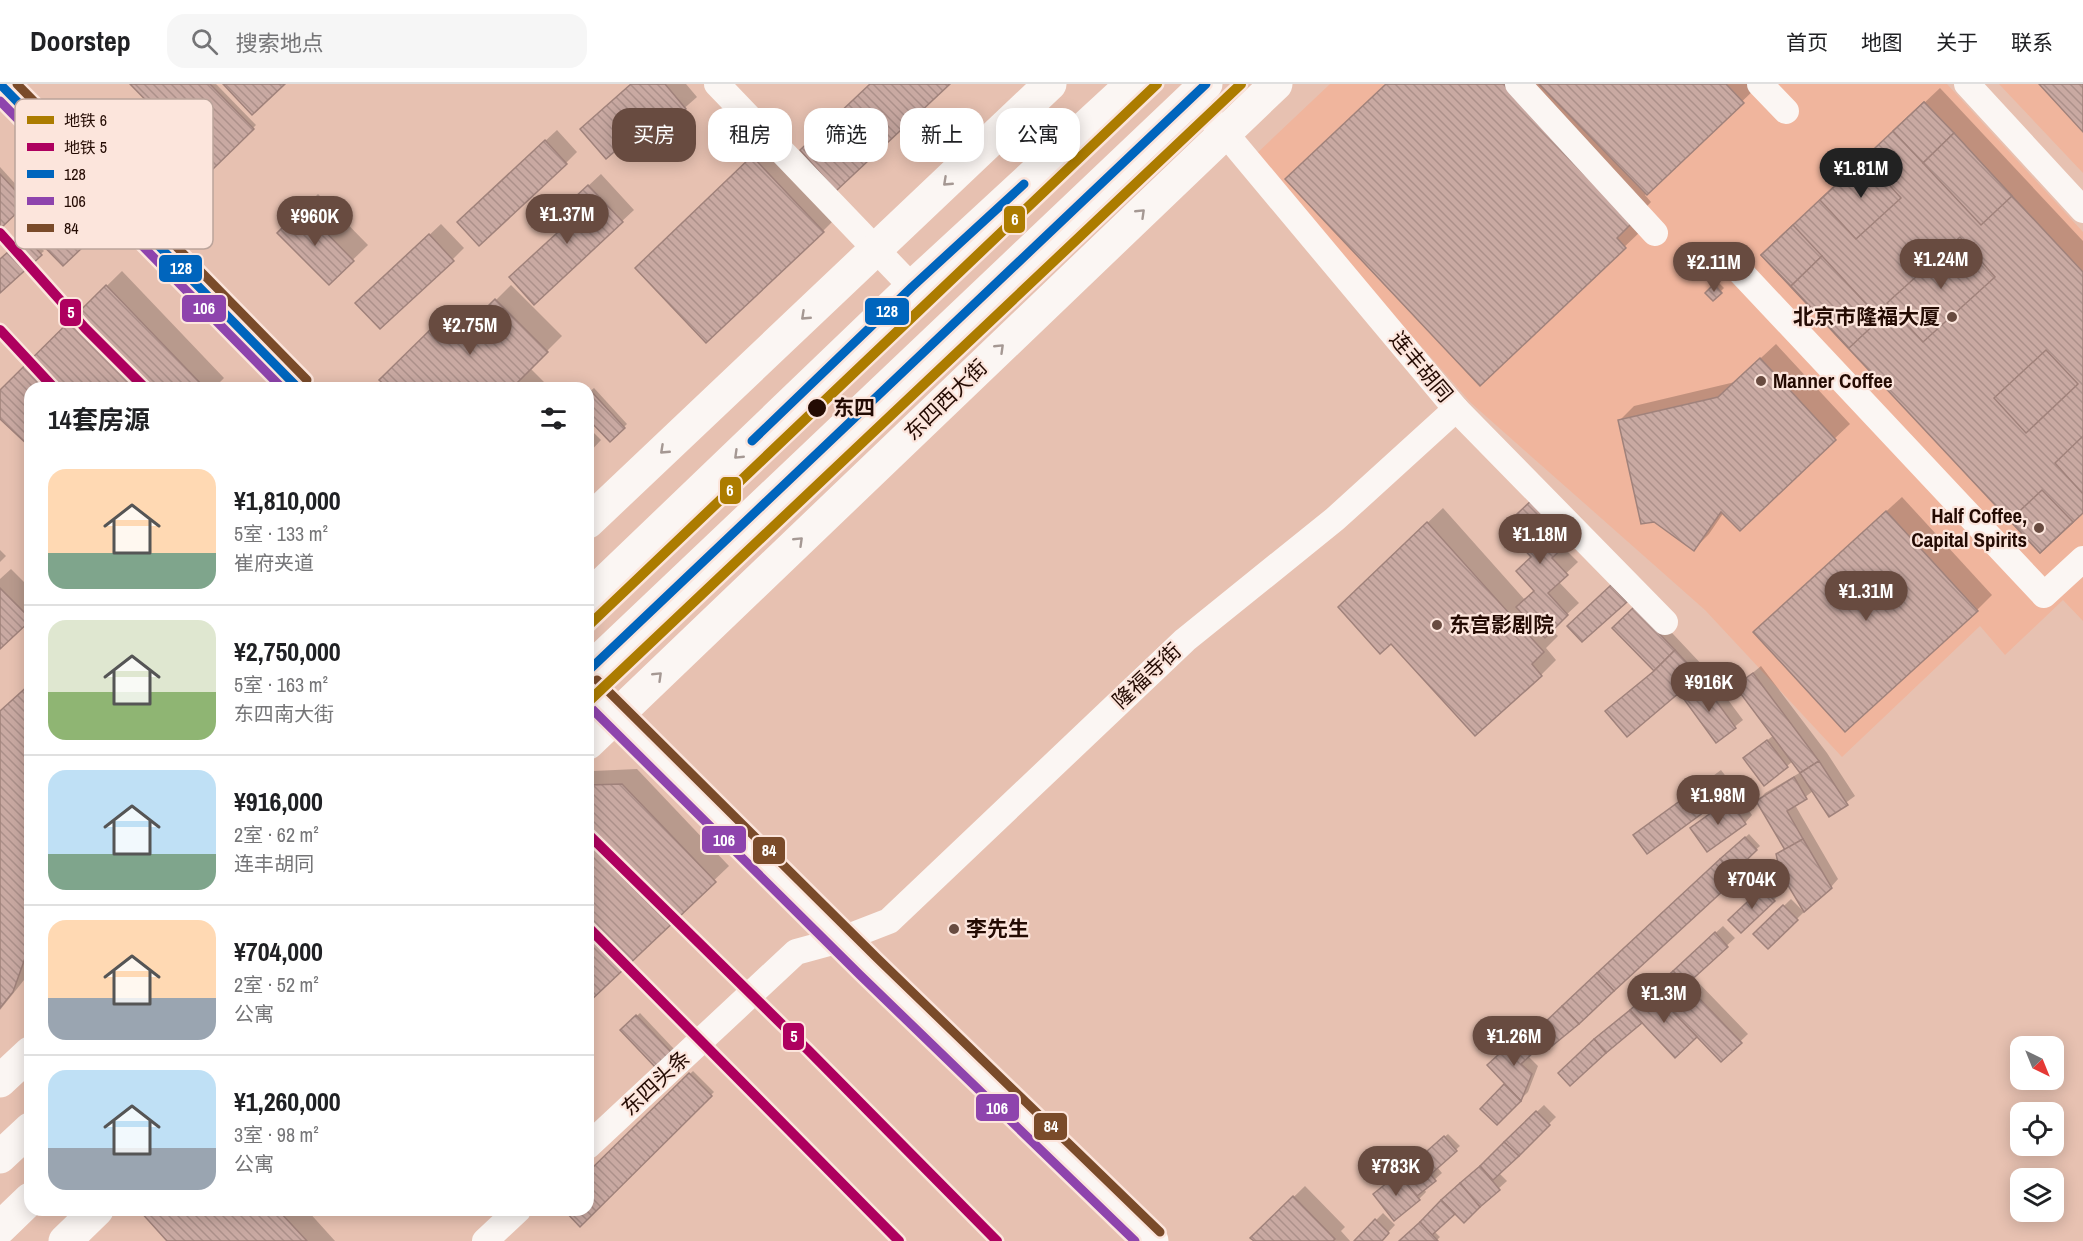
<!DOCTYPE html>
<html lang="zh">
<head>
<meta charset="utf-8">
<style>
	body { margin:0; font-family:"Archivo Narrow","Noto Sans SC",sans-serif; background:#f6f6f6; color:#202124; height:100vh; display:flex; flex-direction:column; font-size:22px; white-space:nowrap }
	* { box-sizing:border-box; margin:0 }
	p { font-size:20px; color:#757577 }
	.icon { flex:none; width:33px; height:33px; fill:none; stroke:currentColor; stroke-width:2; stroke-linecap:round; stroke-linejoin:round }
	.map { position:relative; flex:1; overflow:hidden }
	.side { position:absolute; left:24px; top:298px; width:570px; height:834px; display:flex; flex-direction:column; background:#fff; border-radius:18px; box-shadow:0 3px 15px #0003 }
	.side>* { flex:none }
	.hud { position:absolute; left:612px; top:24px; width:570px; height:54px; display:flex; gap:12px }
	.needle { width:39px; rotate:137deg }
	.controls { position:absolute; left:2010px; top:952px; display:grid; gap:12px }
	.controls a { display:grid; place-items:center; width:54px; height:54px; border-radius:12px; background:#fff; box-shadow:0 3px 15px #0003; font-size:30px }
	.price { position:absolute; translate:-50% -51px; padding:0 14px; border-radius:21px; background:#684b40; color:#fff; font-size:20px; line-height:39px; filter:drop-shadow(0 2px 3px #0008) }
	.price::after { content:''; position:absolute; left:50%; top:36px; width:18px; height:14px; margin-left:-9px; background:inherit; clip-path:polygon(0 0,100% 0,50% 100%) }
	.price.selected { background:#222; color:#fff }
	ul { padding:0; list-style:none }
	li { display:flex; align-items:center; gap:18px; height:150px; padding:0 24px }
	li+li { border-top:2px solid #e0e0e0 }
	li span { display:grid; place-items:center; flex:none; width:168px; height:120px; border-radius:18px; color:#555 }
	li>.icon { margin-inline-start:auto }
	span .icon { width:72px; height:72px; fill:#fffc; stroke-width:1 }
	li b { font-size:26px }
	h2 { display:flex; justify-content:space-between; align-items:center; height:72px; padding:0 24px; font-size:26px }
	.pill { padding:0 21px; border-radius:18px; background:#fff; box-shadow:0 3px 15px #0003; font-size:21px; line-height:54px }
	.pill.selected { background:#684b40; color:#fff }
	header { display:flex; align-items:center; gap:36px; box-sizing:border-box; height:84px; padding:0 30px; background:#fff; border-bottom:2px solid #e0e0e0 }
	header strong { font-size:28px }
	nav { display:flex; gap:33px; margin-inline-start:auto; font-size:21px }
	.search { width:420px; height:54px; background:#f6f6f6; display:flex; align-items:center; gap:15px; box-sizing:border-box; padding:0 21px; border-radius:18px; color:#757577; font-size:22px }
	.map>svg:first-child { display:block }
</style>
</head>
<body>
<header>
<strong>Doorstep</strong>
<div class="search"><svg class="icon" aria-label="search" viewBox="0 0 24 24"><circle cx="10" cy="10" r="6"/><path d="M15 15l6 6"/></svg>搜索地点</div>
<nav><a>首页</a><a>地图</a><a>关于</a><a>联系</a></nav>
</header>
<div class="map">
<svg width="2083" height="1157" viewBox="0 0 2083 1157">
	<defs>
		<pattern id="building-back-hatch" width="6" height="6" patternUnits="userSpaceOnUse" patternTransform="scale(1.5)"><rect width="6" height="6" fill="#c9a9a2"/><path d="M-1 5l2 2M0 0l6 6M5-1l2 2" fill="none" stroke="#ac908a"/></pattern>
	</defs>
	<rect width="100%" height="100%" fill="#e7c1b1"/>
	<g fill="#f0b59d">
		<polygon points="1330,0 1947,0 2083,148 2083,537 2063,516 2005,571 1980,542 1842,673 1705,526 1471,319 1254,72"/>
		<polygon points="1999,0 2083,0 2083,89"/>
	</g>
	<g fill="#0003">
		<polygon points="132,0 216,0 256,41 213,83"/>
		<polygon points="631,0 686,0 697,13 663,43"/>
		<polygon points="1388,0 1755,0 1757,3 1645,111 1651,118 1631,139 1640,148 1480,300"/>
		<polygon points="1940,4 2083,157 2083,427 1779,156"/>
		<polygon points="557,46 577,68 566,79 470,127"/>
		<polygon points="768,58 838,132 823,147 652,169"/>
		<polygon points="0,83 29,115 0,143"/>
		<polygon points="601,90 634,126 535,218 570,138 572,117"/>
		<polygon points="318,110 368,161 329,199 279,149"/>
		<polygon points="48,119 86,158 63,180 25,141"/>
		<polygon points="441,140 464,164 452,176 369,208"/>
		<polygon points="29,151 44,167 0,207 0,177"/>
		<polygon points="122,187 224,294 214,304 30,304 30,361 0,332 0,307"/>
		<polygon points="1718,198 1724,204 1713,215 1707,209"/>
		<polygon points="511,201 562,252 530,284 550,304 390,304 382,296 450,228 467,245"/>
		<polygon points="1776,260 1850,340 1740,444 1724,428 1709,450 1694,465 1619,337 1634,322 1735,298"/>
		<polygon points="594,304 627,340 610,356 588,333 588,309"/>
		<polygon points="588,343 601,356 588,370"/>
		<polygon points="1902,413 1992,511 1977,526 1770,533"/>
		<polygon points="1443,424 1525,516 1536,506 1518,488 1562,462 1578,478 1558,497 1579,519 1551,545 1558,552 1546,564 1556,576 1541,591 1355,508"/>
		<polygon points="0,466 6,472 0,478"/>
		<polygon points="11,485 30,504 30,535 0,563 0,495"/>
		<polygon points="1642,517 1705,584 1698,591 1607,627 1655,586"/>
		<polygon points="1761,582 1827,669 1855,712 1829,731 1813,707 1795,721 1838,795 1831,803 1778,771 1785,763 1758,717 1765,709 1801,688 1793,677 1787,682 1745,674 1774,651 1737,602"/>
		<polygon points="1711,593 1743,636 1717,657 1685,614"/>
		<polygon points="30,601 30,885 28,891 0,926 0,628"/>
		<polygon points="637,685 729,782 588,917 588,692 593,687"/>
		<polygon points="1721,686 1734,703 1648,768 1643,744"/>
		<polygon points="1737,710 1752,731 1745,739 1692,745"/>
		<polygon points="1749,750 1760,762 1743,777 1748,782 1736,793 1571,915"/>
		<polygon points="1771,798 1781,809 1741,847 1730,836"/>
		<polygon points="1791,815 1804,828 1768,863 1755,850"/>
		<polygon points="1723,842 1735,854 1693,893 1748,950 1721,976 1697,951 1675,972 1642,937 1570,1000 1604,948 1640,919"/>
		<polygon points="640,929 674,965 656,982 622,946"/>
		<polygon points="1528,945 1540,959 1528,972 1538,982 1528,1008 1497,1039 1482,1025 1507,1000 1497,974"/>
		<polygon points="693,987 714,1008 580,1141 588,1126 588,1090"/>
		<polygon points="1544,1021 1556,1033 1499,1089 1507,1097 1480,1121 1470,1092"/>
		<polygon points="1448,1050 1460,1062 1437,1083 1442,1089 1424,1105 1426,1108 1419,1115 1382,1103 1400,1089 1403,1076 1420,1062 1426,1069"/>
		<polygon points="1305,1102 1345,1143 1341,1147 1350,1157 1256,1157 1252,1154"/>
		<polygon points="141,1126 307,1126 335,1157 169,1157"/>
		<polygon points="1455,1128 1434,1147 1440,1153 1436,1157 1401,1157"/>
		<polygon points="1383,1129 1395,1141 1380,1157 1356,1157"/>
	</g>
	<g fill="url(#building-back-hatch)" stroke="#a0827b" stroke-width="1.5">
		<polygon points="130,0 210,0 254,45 213,85"/>
		<polygon points="223,0 285,0 252,31"/>
		<polygon points="631,0 665,0 686,25 663,45 653,34 606,75 580,45"/>
		<polygon points="870,0 950,0 836,107 800,66"/>
		<polygon points="1386,0 1511,0 1637,134 1617,154 1626,164 1480,302 1285,95"/>
		<polygon points="1539,0 1726,0 1744,19 1647,111"/>
		<polygon points="2039,0 2083,0 2083,48"/>
		<polygon points="1924,18 2083,188 2083,429 2040,469 1761,171"/>
		<polygon points="1924,18 1954,49 1923,79 1893,47"/>
		<polygon points="1954,49 2012,112 1981,141 1923,79"/>
		<polygon points="545,56 567,80 479,162 457,138"/>
		<polygon points="752,72 824,148 706,259 635,184"/>
		<polygon points="1865,74 1901,114 1856,155 1820,116"/>
		<polygon points="0,90 27,119 0,145"/>
		<polygon points="588,101 623,138 534,221 509,193 569,138 559,128"/>
		<polygon points="44,121 84,162 63,182 23,141"/>
		<polygon points="302,124 354,177 329,201 277,149"/>
		<polygon points="1793,141 1822,172 1791,202 1761,171"/>
		<polygon points="429,150 454,177 380,245 355,219"/>
		<polygon points="25,153 42,171 0,209 0,175"/>
		<polygon points="1960,153 1995,193 1923,258 1887,219"/>
		<polygon points="1822,172 1880,235 1849,264 1791,202"/>
		<polygon points="1714,200 1722,209 1713,217 1705,209"/>
		<polygon points="106,201 205,304 30,304 30,363 0,335 0,306"/>
		<polygon points="495,215 548,268 516,300 521,304 388,304 379,296 434,242 451,259"/>
		<polygon points="2046,266 2078,300 2026,349 1994,314"/>
		<polygon points="1760,274 1836,356 1740,447 1721,428 1694,467 1654,438 1641,440 1618,336 1718,313"/>
		<polygon points="590,306 625,344 610,358 588,335 588,307"/>
		<polygon points="2083,352 2083,410 2055,379"/>
		<polygon points="2042,406 2073,438 2040,469 2010,436"/>
		<polygon points="1533,415 1571,456 1552,474 1568,491 1548,509 1568,531 1545,554 1516,523 1534,507 1516,487 1531,473 1503,443"/>
		<polygon points="1886,427 1978,527 1845,648 1753,548"/>
		<polygon points="1427,438 1544,568 1532,580 1542,592 1475,652 1391,560 1380,570 1338,523"/>
		<polygon points="1611,501 1627,518 1582,558 1567,542"/>
		<polygon points="0,504 30,534 30,537 0,565"/>
		<polygon points="1634,523 1675,566 1654,587 1612,544"/>
		<polygon points="1675,566 1699,592 1627,653 1605,627 1654,587"/>
		<polygon points="1753,589 1819,677 1800,689 1735,602"/>
		<polygon points="1703,599 1736,644 1716,659 1683,614"/>
		<polygon points="30,600 30,860 13,908 0,924 0,627"/>
		<polygon points="1767,656 1788,683 1764,702 1743,674"/>
		<polygon points="1819,677 1848,721 1829,733 1800,689"/>
		<polygon points="1713,693 1727,711 1647,770 1633,751"/>
		<polygon points="1794,693 1807,715 1787,727 1803,755 1785,766 1756,717"/>
		<polygon points="622,700 716,798 588,919 588,701"/>
		<polygon points="1729,716 1746,740 1707,768 1690,744"/>
		<polygon points="1745,753 1757,766 1733,789 1720,775"/>
		<polygon points="1803,755 1832,804 1804,828 1780,788 1776,770"/>
		<polygon points="1720,775 1737,794 1614,907 1597,889"/>
		<polygon points="1762,804 1775,817 1741,849 1728,836"/>
		<polygon points="1783,821 1798,836 1768,865 1753,850"/>
		<polygon points="1715,848 1728,863 1686,901 1673,887"/>
		<polygon points="1673,887 1742,959 1721,978 1652,906"/>
		<polygon points="1597,889 1614,907 1579,940 1562,922"/>
		<polygon points="1652,906 1697,953 1675,974 1630,926"/>
		<polygon points="1562,922 1579,940 1552,962 1538,945"/>
		<polygon points="1630,926 1642,939 1606,969 1594,955"/>
		<polygon points="636,931 672,969 656,984 620,946"/>
		<polygon points="1520,951 1534,968 1521,980 1532,990 1521,1017 1487,981"/>
		<polygon points="1594,955 1606,969 1570,1002 1558,989"/>
		<polygon points="689,989 712,1012 580,1143 564,1126 588,1126 588,1088"/>
		<polygon points="1504,1000 1521,1017 1497,1041 1480,1025"/>
		<polygon points="1536,1027 1550,1041 1519,1072 1504,1058"/>
		<polygon points="1444,1052 1457,1067 1431,1090 1418,1075"/>
		<polygon points="1504,1058 1519,1072 1493,1096 1480,1082"/>
		<polygon points="1412,1068 1436,1097 1417,1112 1394,1084"/>
		<polygon points="1480,1082 1500,1106 1480,1123 1460,1099"/>
		<polygon points="1398,1090 1420,1116 1394,1137 1373,1110"/>
		<polygon points="1460,1099 1480,1123 1464,1139 1441,1116"/>
		<polygon points="1293,1112 1335,1155 1333,1157 1254,1157 1250,1154"/>
		<polygon points="1441,1116 1455,1130 1432,1151 1420,1138"/>
		<polygon points="139,1126 278,1126 307,1157 167,1157"/>
		<polygon points="1375,1135 1389,1149 1382,1157 1354,1157"/>
		<polygon points="1420,1138 1438,1157 1399,1157"/>
	</g>
	<g fill="none" stroke-linecap="round" stroke-linejoin="round">
		<g stroke="#fbf6f3" stroke-width="26">
			<polyline points="717,0 912,203"/>
			<polyline points="1518,0 1655,149"/>
			<polyline points="1760,0 1786,27"/>
			<polyline points="1967,0 2083,126"/>
			<polyline points="1190,15 1225,49 1456,325 1665,538"/>
			<polyline points="1734,181 2044,511 2083,475"/>
			<polyline points="588,1062 796,868 840,856 889,837 1185,556 1335,435 1456,325"/>
			<polyline points="485,1157 518,1126"/>
		</g>
		<g stroke="#fbf6f3" stroke-width="33">
			<polyline points="588,438 1050,0"/>
			<polyline points="588,659 1276,0"/>
			<polyline points="0,997 30,969"/>
			<polyline points="65,1157 97,1126"/>
		</g>
		<g stroke="#fbf6f3" stroke-width="33">
			<polyline points="0,0 298,304"/>
			<polyline points="588,514 912,203 1132,0"/>
			<polyline points="588,587 1206,0"/>
			<path d="M588,604c185,188 374,371 564,553"/>
			<polyline points="0,1073 30,1045"/>
			<polyline points="0,1144 30,1115"/>
		</g>
		<g stroke="#fce5dc" stroke-width="14">
			<g id="bus-1">
				<polyline points="0,0 298,304"/>
				<polyline points="752,357 912,203 1024,100"/>
				<polyline points="588,587 1206,0"/>
			</g>
		</g>
		<g stroke="#fce5dc" stroke-width="14">
			<g id="bus-2">
				<polyline points="0,17 282,304"/>
				<polyline points="588,621 860,891 1135,1157"/>
			</g>
		</g>
		<g stroke="#fce5dc" stroke-width="14">
			<g id="bus-3">
				<polyline points="17,0 307,296"/>
				<polyline points="597,596 877,874 1160,1148"/>
			</g>
		</g>
		<use href="#bus-1" stroke="#0065bd" stroke-width="9"/>
		<use href="#bus-2" stroke="#8e44ad" stroke-width="9"/>
		<use href="#bus-3" stroke="#7a4b2a" stroke-width="9"/>
		<g stroke="#fce5dc" stroke-width="15">
			<g id="metro-1">
				<polyline points="588,542 1157,0"/>
				<polyline points="588,618 1241,0"/>
			</g>
		</g>
		<g stroke="#fce5dc" stroke-width="15">
			<g id="metro-2">
				<polyline points="0,149 85,244 145,304"/>
				<polyline points="0,246 54,304"/>
				<polyline points="588,750 808,966 997,1157"/>
				<polyline points="588,843 899,1157"/>
			</g>
		</g>
		<use href="#metro-1" stroke="#ac7c00" stroke-width="10"/>
		<use href="#metro-2" stroke="#ae005f" stroke-width="10"/>
	</g>
	<defs><path id="oneway-chevron" d="M-2-3.5L2.5 0L-2 3.5" fill="none" stroke-width="1.6" stroke-linecap="round" stroke-linejoin="round" transform="scale(1.5)"/></defs>
	<g stroke="#a59893">
		<use href="#oneway-chevron" transform="translate(947 98) rotate(137)"/>
		<use href="#oneway-chevron" transform="translate(1141 129) rotate(-44)"/>
		<use href="#oneway-chevron" transform="translate(805 232) rotate(137)"/>
		<use href="#oneway-chevron" transform="translate(1000 264) rotate(-44)"/>
		<use href="#oneway-chevron" transform="translate(664 366) rotate(137)"/>
		<use href="#oneway-chevron" transform="translate(738 371) rotate(136)"/>
		<use href="#oneway-chevron" transform="translate(799 457) rotate(-44)"/>
		<use href="#oneway-chevron" transform="translate(658 592) rotate(-44)"/>
	</g>
	<g fill="#684b40" stroke="#fce5dc" stroke-width="2">
		<circle cx="1952" cy="233" r="6"/>
		<circle cx="1761" cy="297" r="6"/>
		<circle cx="2039" cy="444" r="6"/>
		<circle cx="1437" cy="541" r="6"/>
		<circle cx="954" cy="845" r="6"/>
	</g>
	<circle fill="#240b03" stroke="#fce5dc" stroke-width="2" cx="817" cy="324" r="10"/>
	<g text-anchor="middle" stroke-width="4.5" stroke-linejoin="round" paint-order="stroke">
		<g font-size="21" font-weight="bold" fill="#240b03" stroke="#fce5dc" text-anchor="start">
			<text x="1940" y="240" text-anchor="end">北京市隆福大厦</text>
			<text x="1773" y="304">Manner Coffee</text>
			<text x="2027" y="439" text-anchor="end">Half Coffee,<tspan x="2027" dy="24">Capital Spirits</tspan></text>
			<text x="1449" y="548">东宫影剧院</text>
			<text x="966" y="852">李先生</text>
		</g>
		<g font-size="21" fill="#240b03" stroke="#fce5dc">
			<text transform="translate(1421 283) rotate(50)" y="7">连丰胡同</text>
			<text transform="translate(946 316) rotate(-44)" y="7">东四西大街</text>
			<text transform="translate(1147 592) rotate(-43)" y="7">隆福寺街</text>
			<text transform="translate(656 999) rotate(-43)" y="7">东四头条</text>
		</g>
		<g font-size="21" font-weight="bold" fill="#240b03" stroke="#fce5dc" text-anchor="start">
			<text x="833" y="331">东四</text>
		</g>
	</g>
	<rect x="15" y="15" width="198" height="150" rx="9" fill="#fce5dc" stroke="#bba49b" stroke-width="1.5"/>
	<rect x="27" y="32" width="27" height="8" fill="#ac7c00"/>
	<rect x="27" y="59" width="27" height="8" fill="#ae005f"/>
	<rect x="27" y="86" width="27" height="8" fill="#0065bd"/>
	<rect x="27" y="113" width="27" height="8" fill="#8e44ad"/>
	<rect x="27" y="140" width="27" height="8" fill="#7a4b2a"/>
	<g font-size="16" fill="#240b03">
		<text x="64" y="42">地铁 6</text>
		<text x="64" y="69">地铁 5</text>
		<text x="64" y="96">128</text>
		<text x="64" y="123">106</text>
		<text x="64" y="150">84</text>
	</g>
	<g stroke="#fce5dc" stroke-width="2">
		<rect x="1003" y="121" width="23" height="29" rx="6" fill="#ac7c00"/>
		<rect x="158" y="170" width="45" height="29" rx="6" fill="#0065bd"/>
		<rect x="181" y="210" width="46" height="29" rx="6" fill="#8e44ad"/>
		<rect x="864" y="213" width="46" height="29" rx="6" fill="#0065bd"/>
		<rect x="59" y="214" width="23" height="29" rx="6" fill="#ae005f"/>
		<rect x="719" y="392" width="23" height="29" rx="6" fill="#ac7c00"/>
		<rect x="701" y="741" width="46" height="29" rx="6" fill="#8e44ad"/>
		<rect x="752" y="752" width="34" height="29" rx="6" fill="#7a4b2a"/>
		<rect x="782" y="938" width="23" height="29" rx="6" fill="#ae005f"/>
		<rect x="975" y="1009" width="45" height="29" rx="6" fill="#8e44ad"/>
		<rect x="1033" y="1028" width="35" height="29" rx="6" fill="#7a4b2a"/>
	</g>
	<g font-size="16" text-anchor="middle" font-weight="bold" fill="#fff">
		<text x="1015" y="141">6</text>
		<text x="181" y="190">128</text>
		<text x="204" y="230">106</text>
		<text x="887" y="233">128</text>
		<text x="71" y="234">5</text>
		<text x="730" y="412">6</text>
		<text x="724" y="762">106</text>
		<text x="769" y="772">84</text>
		<text x="794" y="958">5</text>
		<text x="997" y="1030">106</text>
		<text x="1051" y="1048">84</text>
	</g>
</svg>
<div class="controls">
<a><svg class="needle" viewBox="-14 -14 28 28"><path d="M0-13l5 13h-10z" fill="#e53935"/><path d="M0 13l5-13h-10z" fill="#757577"/></svg></a>
<a><svg class="icon" aria-label="locate" viewBox="0 0 24 24"><circle cx="12" cy="12" r="6"/><path d="M12 2v4M12 18v4M2 12h4M18 12h4"/></svg></a>
<a><svg class="icon" aria-label="layers" viewBox="0 0 24 24"><path d="M12 4l9 5-9 5-9-5zM3 14l9 5 9-5"/></svg></a>
</div>
<b class="price selected" style="left:1861px;top:115px">¥1.81M</b>
<b class="price" style="left:567px;top:161px">¥1.37M</b>
<b class="price" style="left:315px;top:163px">¥960K</b>
<b class="price" style="left:1941px;top:206px">¥1.24M</b>
<b class="price" style="left:1714px;top:209px">¥2.11M</b>
<b class="price" style="left:470px;top:272px">¥2.75M</b>
<b class="price" style="left:1540px;top:481px">¥1.18M</b>
<b class="price" style="left:1866px;top:538px">¥1.31M</b>
<b class="price" style="left:1709px;top:629px">¥916K</b>
<b class="price" style="left:1718px;top:742px">¥1.98M</b>
<b class="price" style="left:1752px;top:826px">¥704K</b>
<b class="price" style="left:1664px;top:940px">¥1.3M</b>
<b class="price" style="left:1514px;top:983px">¥1.26M</b>
<b class="price" style="left:1396px;top:1113px">¥783K</b>
<div class="hud">
<a class="pill selected">买房</a>
<a class="pill">租房</a>
<a class="pill">筛选</a>
<a class="pill">新上</a>
<a class="pill">公寓</a>
</div>
<section class="side">
<h2>14套房源<svg class="icon" aria-label="filters" viewBox="0 0 24 24"><path d="M4 7h16M4 17h16"/><circle cx="9" cy="7" r="2"/><circle cx="15" cy="17" r="2"/></svg></h2>
<ul>
<li><span style="background:linear-gradient(#ffd9b3 70%,#7fa58c 0)"><svg class="icon" aria-label="home" viewBox="0 0 24 24"><path d="M3 11l9-7 9 7M6 9v11h12V9"/></svg></span><div><b>¥1,810,000</b><p>5室 · 133 m²</p><p>崔府夹道</p></div></li>
<li><span style="background:linear-gradient(#dfe7d0 60%,#8fb573 0)"><svg class="icon" aria-label="home" viewBox="0 0 24 24"><path d="M3 11l9-7 9 7M6 9v11h12V9"/></svg></span><div><b>¥2,750,000</b><p>5室 · 163 m²</p><p>东四南大街</p></div></li>
<li><span style="background:linear-gradient(#bfe0f5 70%,#7fa58c 0)"><svg class="icon" aria-label="home" viewBox="0 0 24 24"><path d="M3 11l9-7 9 7M6 9v11h12V9"/></svg></span><div><b>¥916,000</b><p>2室 · 62 m²</p><p>连丰胡同</p></div></li>
<li><span style="background:linear-gradient(#ffd9b3 65%,#9aa5b1 0)"><svg class="icon" aria-label="home" viewBox="0 0 24 24"><path d="M3 11l9-7 9 7M6 9v11h12V9"/></svg></span><div><b>¥704,000</b><p>2室 · 52 m²</p><p>公寓</p></div></li>
<li><span style="background:linear-gradient(#bfe0f5 65%,#9aa5b1 0)"><svg class="icon" aria-label="home" viewBox="0 0 24 24"><path d="M3 11l9-7 9 7M6 9v11h12V9"/></svg></span><div><b>¥1,260,000</b><p>3室 · 98 m²</p><p>公寓</p></div></li>
</ul>
</section>
</div>
</body>
</html>
